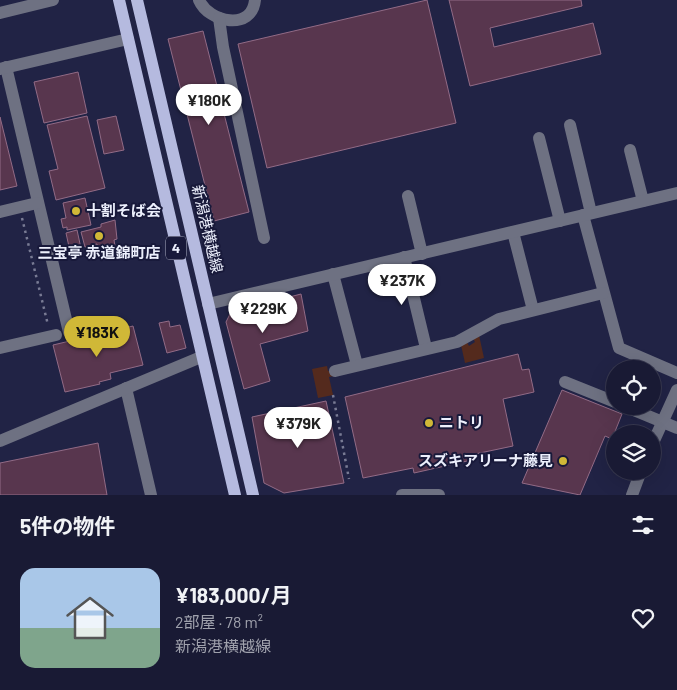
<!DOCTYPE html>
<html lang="ja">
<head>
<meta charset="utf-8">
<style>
	body { margin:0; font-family:Barlow,"Noto Sans JP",sans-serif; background:#262740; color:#f1f3f6; height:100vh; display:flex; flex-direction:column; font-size:19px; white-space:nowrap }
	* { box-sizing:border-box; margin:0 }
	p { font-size:16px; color:#9fa1ac }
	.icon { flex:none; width:28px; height:28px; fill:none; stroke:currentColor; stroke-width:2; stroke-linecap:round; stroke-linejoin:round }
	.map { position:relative; height:495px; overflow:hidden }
	.side { display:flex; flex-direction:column; background:#191a34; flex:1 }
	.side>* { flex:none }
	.tools { position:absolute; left:606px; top:360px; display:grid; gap:10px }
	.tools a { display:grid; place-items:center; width:55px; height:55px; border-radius:50%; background:#191a34; box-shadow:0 5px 20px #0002,0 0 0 1px #37384f; font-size:25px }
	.price { position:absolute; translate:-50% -42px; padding:0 11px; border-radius:18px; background:#fff; color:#222; font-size:16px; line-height:32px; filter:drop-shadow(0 1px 2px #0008) }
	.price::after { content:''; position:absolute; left:50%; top:30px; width:15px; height:11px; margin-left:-8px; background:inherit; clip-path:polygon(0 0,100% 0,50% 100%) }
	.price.selected { background:#d0b837; color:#111 }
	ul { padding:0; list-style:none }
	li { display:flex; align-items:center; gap:15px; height:125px; padding:0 20px }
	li+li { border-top:1px solid #37384f }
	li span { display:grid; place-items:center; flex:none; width:140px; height:100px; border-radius:15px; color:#555 }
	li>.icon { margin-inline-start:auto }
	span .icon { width:60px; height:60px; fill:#fffc; stroke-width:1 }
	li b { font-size:21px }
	h2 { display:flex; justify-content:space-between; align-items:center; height:60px; padding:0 20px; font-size:21px }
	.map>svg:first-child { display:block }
</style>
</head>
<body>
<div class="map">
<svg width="677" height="495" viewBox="0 0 677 495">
	<rect width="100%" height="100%" fill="#212345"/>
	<g fill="#542a1d">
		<polygon points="479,335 484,358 465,363 461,345 467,342 469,346 475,342 473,338"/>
		<polygon points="327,366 328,371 333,370 334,376 329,377 333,395 318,398 312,369"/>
	</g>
	<g fill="#58364e" stroke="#926b86">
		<polygon points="427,0 456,123 267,168 238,44"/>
		<polygon points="449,0 581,0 582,6 490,28 494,47 593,23 601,54 470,86"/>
		<polygon points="203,31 249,212 214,221 168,39"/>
		<polygon points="78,72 87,113 44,123 34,82"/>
		<polygon points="87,116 105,188 56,200 49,171 58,169 47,125"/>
		<polygon points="116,116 124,150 104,154 97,120"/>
		<polygon points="0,117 17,186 0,190"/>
		<polygon points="85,198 91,225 67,230 67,227 63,228 61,219 66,218 63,203"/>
		<polygon points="115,220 117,239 114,240 115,246 98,250 97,244 85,247 81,232 101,227 101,224"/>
		<polygon points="77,230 82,253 71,256 66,233"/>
		<polygon points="301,294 308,331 260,344 270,381 244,389 226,322 231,312"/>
		<polygon points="169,321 170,327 180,325 186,348 167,353 159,323"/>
		<polygon points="133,326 143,365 110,373 111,379 99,382 100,384 65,392 53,345"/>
		<polygon points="518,354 522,370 529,369 534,392 503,399 513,446 475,454 476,459 414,473 413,468 363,478 345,397"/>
		<polygon points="562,390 622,414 612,439 605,436 580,495 522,483"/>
		<polygon points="326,401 344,483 284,493 264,483 252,417"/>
		<polygon points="98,443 107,495 0,495 0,463"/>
	</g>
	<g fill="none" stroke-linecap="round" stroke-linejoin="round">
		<g stroke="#797b94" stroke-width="2.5" stroke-dasharray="2.5 4" stroke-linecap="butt">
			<polyline points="22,218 48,325"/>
			<polyline points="333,395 349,479"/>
		</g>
		<g stroke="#6e7182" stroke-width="12">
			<path d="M199,0c10,23 53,31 56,0"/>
			<polyline points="0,13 53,0"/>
			<polyline points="219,18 223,47 264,238"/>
			<polyline points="6,67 69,332"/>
			<polyline points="0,69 128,39"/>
			<polyline points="570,125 591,213"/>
			<polyline points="539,138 560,221"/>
			<polyline points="630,150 643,201"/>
			<polyline points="408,196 422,254"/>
			<polyline points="0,212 37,203"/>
			<polyline points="583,215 619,348 677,373"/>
			<polyline points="513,232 533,310"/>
			<polyline points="404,257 426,348"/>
			<polyline points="333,274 357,365"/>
			<polyline points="208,304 677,193"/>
			<polyline points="0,348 56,335"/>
			<polyline points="335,371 457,342 499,319 603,293"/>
			<polyline points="565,382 615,402"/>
			<polyline points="126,388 151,495"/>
			<polyline points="624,406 677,428"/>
			<polyline points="0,441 201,357"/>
			<polyline points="652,445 677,390"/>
			<polyline points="402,495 439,495"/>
			<polyline points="632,495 641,471"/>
		</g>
		<g stroke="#b5badf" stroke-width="12">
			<polyline points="119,0 235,495"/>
			<polyline points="137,0 253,495"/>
		</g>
	</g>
	<g fill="#d0b837" stroke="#18193a" stroke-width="2">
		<circle cx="76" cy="211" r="5"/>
		<circle cx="99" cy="236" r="5"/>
		<circle cx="429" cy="423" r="5"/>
		<circle cx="563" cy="461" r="5"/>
	</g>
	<g text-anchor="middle" stroke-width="4" stroke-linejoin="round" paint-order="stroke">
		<rect fill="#18193a" stroke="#acafc2" stroke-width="1" x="166" y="236.5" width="20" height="23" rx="4"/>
		<g font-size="14" font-weight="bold" fill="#eceffc">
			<text x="176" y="253">4</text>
		</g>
		<g font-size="15" font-weight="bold" fill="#eceffc" stroke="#18193a" text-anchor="start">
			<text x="86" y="216">十割そば会</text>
			<text x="99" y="258" text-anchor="middle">三宝亭 赤道錦町店</text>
			<text x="439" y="428">ニトリ</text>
			<text x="553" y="466" text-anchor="end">スズキアリーナ藤見</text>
		</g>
		<g font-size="15" fill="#eceffc" stroke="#18193a">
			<text transform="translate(207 229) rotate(77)" y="5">新潟港横越線</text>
		</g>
	</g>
</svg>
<div class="tools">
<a><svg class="icon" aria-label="locate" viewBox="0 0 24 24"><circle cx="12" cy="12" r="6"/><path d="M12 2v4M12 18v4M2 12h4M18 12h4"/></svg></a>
<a><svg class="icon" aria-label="layers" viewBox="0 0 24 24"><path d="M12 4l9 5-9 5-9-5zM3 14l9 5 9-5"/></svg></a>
</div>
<b class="price" style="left:209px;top:126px">¥180K</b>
<b class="price" style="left:402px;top:306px">¥237K</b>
<b class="price" style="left:263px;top:334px">¥229K</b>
<b class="price selected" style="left:97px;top:358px">¥183K</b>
<b class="price" style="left:298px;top:449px">¥379K</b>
</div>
<section class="side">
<h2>5件の物件<svg class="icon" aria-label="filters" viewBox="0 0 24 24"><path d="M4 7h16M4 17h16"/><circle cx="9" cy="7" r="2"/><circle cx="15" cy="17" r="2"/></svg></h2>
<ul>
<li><span style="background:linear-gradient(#a9c7e8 60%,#7fa58c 0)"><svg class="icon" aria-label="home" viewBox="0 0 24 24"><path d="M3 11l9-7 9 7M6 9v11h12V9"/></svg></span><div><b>¥183,000/月</b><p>2部屋 · 78 m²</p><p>新潟港横越線</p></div><svg class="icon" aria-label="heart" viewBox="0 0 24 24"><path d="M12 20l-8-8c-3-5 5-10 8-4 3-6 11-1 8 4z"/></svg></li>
</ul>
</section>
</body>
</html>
